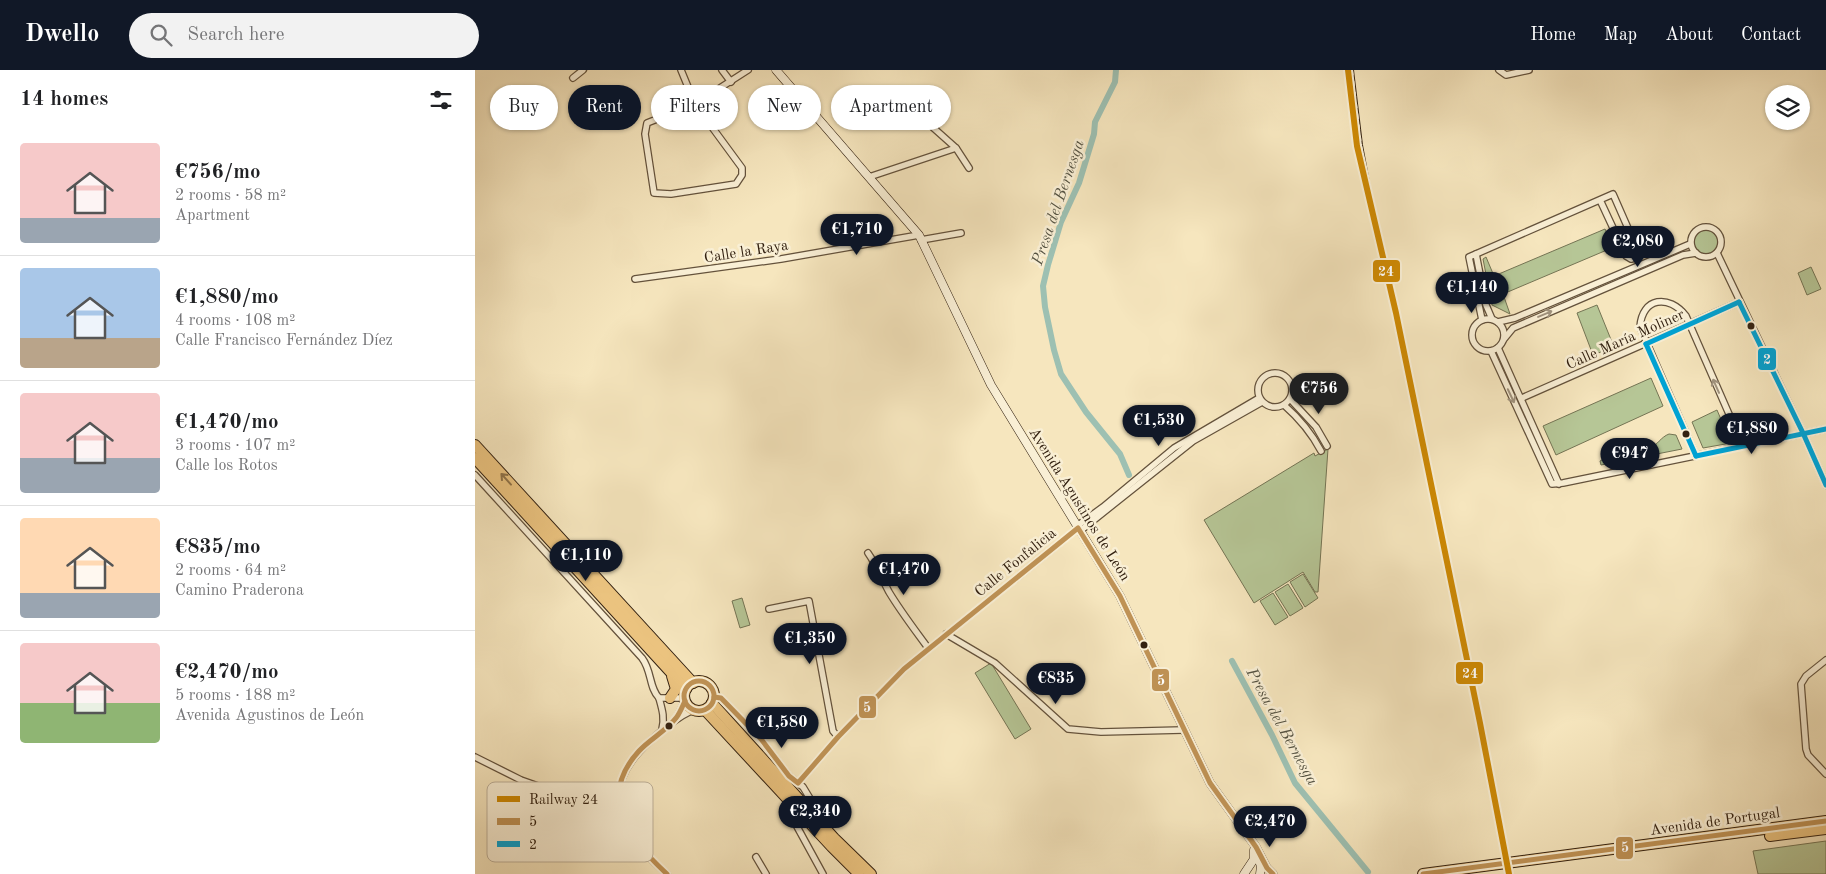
<!DOCTYPE html>
<html lang="en">
<head>
<meta charset="utf-8">
<style>
	body { margin:0; font-family:"Old Standard TT",serif; background:#f2f2f2; color:#202124; height:100vh; display:flex; flex-direction:column; font-size:19px; white-space:nowrap }
	* { box-sizing:border-box; margin:0 }
	p { font-size:16px; color:#757577 }
	.icon { flex:none; width:28px; height:28px; fill:none; stroke:currentColor; stroke-width:2; stroke-linecap:round; stroke-linejoin:round }
	.map { position:relative; flex:1; overflow:hidden }
	.panel { display:flex; flex-direction:column; background:#fff; width:475px }
	.panel>* { flex:none }
	.hud { position:absolute; left:15px; top:15px; width:475px; height:45px; display:flex; gap:10px }
	.controls { position:absolute; left:1290px; top:15px; display:grid; gap:10px }
	.controls a { display:grid; place-items:center; width:45px; height:45px; border-radius:50%; background:#fff; box-shadow:0 1px 4px #0004; font-size:25px }
	.price { position:absolute; translate:-50% -42px; padding:0 11px; border-radius:18px; background:#111827; color:#fff; font-size:16px; line-height:32px; filter:drop-shadow(0 1px 2px #0008) }
	.price::after { content:''; position:absolute; left:50%; top:30px; width:15px; height:11px; margin-left:-8px; background:inherit; clip-path:polygon(0 0,100% 0,50% 100%) }
	.price.current { background:#222; color:#fff }
	ul { padding:0; list-style:none }
	li { display:flex; align-items:center; gap:15px; height:125px; padding:0 20px }
	li+li { border-top:1px solid #e0e0e0 }
	li span { display:grid; place-items:center; flex:none; width:140px; height:100px; border-radius:5px; color:#555 }
	li>.icon { margin-inline-start:auto }
	span .icon { width:60px; height:60px; fill:#fffc; stroke-width:1 }
	li b { font-size:21px }
	h2 { display:flex; justify-content:space-between; align-items:center; height:60px; padding:0 20px; font-size:21px }
	.chip { padding:0 18px; border-radius:22px; background:#fff; box-shadow:0 1px 4px #0004; font-size:18px; line-height:45px }
	.chip.current { background:#111827; color:#fff }
	header { display:flex; align-items:center; gap:30px; box-sizing:border-box; height:70px; padding:0 25px; background:#111827; color:#fff }
	header strong { font-size:24px }
	nav { display:flex; gap:28px; margin-inline-start:auto; font-size:18px }
	.search { width:350px; height:45px; background:#f2f2f2; display:flex; align-items:center; gap:12px; box-sizing:border-box; padding:0 18px; border-radius:28px; color:#757577; font-size:19px }
	main { display:flex; flex:1; min-height:0 }
	.map>svg:first-child { display:block }
</style>
</head>
<body>
<header>
<strong>Dwello</strong>
<div class="search"><svg class="icon" aria-label="search" viewBox="0 0 24 24"><circle cx="10" cy="10" r="6"/><path d="M15 15l6 6"/></svg>Search here</div>
<nav><a>Home</a><a>Map</a><a>About</a><a>Contact</a></nav>
</header>
<main>
<section class="panel">
<h2>14 homes<svg class="icon" aria-label="filters" viewBox="0 0 24 24"><path d="M4 7h16M4 17h16"/><circle cx="9" cy="7" r="2"/><circle cx="15" cy="17" r="2"/></svg></h2>
<ul>
<li><span style="background:linear-gradient(#f6c9c9 75%,#9aa5b1 0)"><svg class="icon" aria-label="home" viewBox="0 0 24 24"><path d="M3 11l9-7 9 7M6 9v11h12V9"/></svg></span><div><b>€756/mo</b><p>2 rooms · 58 m²</p><p>Apartment</p></div></li>
<li><span style="background:linear-gradient(#a9c7e8 70%,#b9a48a 0)"><svg class="icon" aria-label="home" viewBox="0 0 24 24"><path d="M3 11l9-7 9 7M6 9v11h12V9"/></svg></span><div><b>€1,880/mo</b><p>4 rooms · 108 m²</p><p>Calle Francisco Fernández Díez</p></div></li>
<li><span style="background:linear-gradient(#f6c9c9 65%,#9aa5b1 0)"><svg class="icon" aria-label="home" viewBox="0 0 24 24"><path d="M3 11l9-7 9 7M6 9v11h12V9"/></svg></span><div><b>€1,470/mo</b><p>3 rooms · 107 m²</p><p>Calle los Rotos</p></div></li>
<li><span style="background:linear-gradient(#ffd9b3 75%,#9aa5b1 0)"><svg class="icon" aria-label="home" viewBox="0 0 24 24"><path d="M3 11l9-7 9 7M6 9v11h12V9"/></svg></span><div><b>€835/mo</b><p>2 rooms · 64 m²</p><p>Camino Praderona</p></div></li>
<li><span style="background:linear-gradient(#f6c9c9 60%,#8fb573 0)"><svg class="icon" aria-label="home" viewBox="0 0 24 24"><path d="M3 11l9-7 9 7M6 9v11h12V9"/></svg></span><div><b>€2,470/mo</b><p>5 rooms · 188 m²</p><p>Avenida Agustinos de León</p></div></li>
</ul>
</section>
<div class="map">
<svg width="1351" height="804" viewBox="0 0 1351 804">
	<rect width="100%" height="100%" fill="#f6e6be"/>
	<filter id="stains"><feTurbulence type="fractalNoise" baseFrequency=".004" numOctaves="4"/><feColorMatrix values="0 0 0 0 .2 0 0 0 0 .09 0 0 0 0 .02 0 0 0 .5 -.17"/></filter>
	<radialGradient id="worn" r=".72"><stop offset=".6" stop-color="#630" stop-opacity="0"/><stop offset="1" stop-color="#630" stop-opacity=".3"/></radialGradient>
	<g fill="#b6c696" stroke="#747454">
		<polygon points="1130,159 1139,177 1028,224 1035,244 1017,235 1008,189 1011,187 1019,206"/>
		<circle cx="1231" cy="172" r="12"/>
		<polygon points="1336,197 1346,219 1332,225 1323,203"/>
		<polygon points="1122,235 1139,277 1118,285 1102,243"/>
		<polygon points="1176,308 1188,336 1081,385 1068,356"/>
		<polygon points="1242,340 1256,373 1228,378 1217,352"/>
		<path d="M1194,364l7,1 6,14 -81,16 -1,-4 2,-1c16,0 34,-2 48,-11 7,-4 11,-12 19,-15z"/>
		<polygon points="853,379 843,522 840,522 828,502 779,533 729,450 839,383 840,386"/>
		<polygon points="828,504 843,528 830,537 815,512"/>
		<polygon points="813,514 828,538 815,546 800,522"/>
		<polygon points="798,523 813,547 800,555 785,531"/>
		<polygon points="267,528 275,555 265,558 257,531"/>
		<polygon points="516,593 556,659 540,669 500,603"/>
		<polygon points="1351,771 1351,804 1283,804 1278,781"/>
	</g>
	<g fill="none" stroke-linecap="round" stroke-linejoin="round">
		<g stroke="#9dc0b2" stroke-width="6">
			<polyline points="641,0 640,12 620,52 619,64 604,113 586,152 573,195 568,216 570,237 579,280 586,304 611,342 645,384 654,405"/>
			<polyline points="757,591 797,665 820,713 893,802"/>
		</g>
		<g stroke="#64523c" stroke-width="8">
			<g id="street">
				<polyline points="206,0 220,34 267,98 267,105 261,114 196,124 179,123 170,64 172,53 220,34 273,0"/>
				<polyline points="247,0 256,12"/>
				<polyline points="1024,0 1031,5 1054,0"/>
				<polyline points="98,8 108,0"/>
				<polyline points="444,45 481,78 494,98"/>
				<polyline points="394,107 481,78"/>
				<circle cx="1231" cy="172" r="15"/>
				<polyline points="446,170 486,163"/>
				<polyline points="1242,183 1328,363 1351,415"/>
				<polyline points="1001,184 1138,124 1163,181 1160,188 1156,189 1151,186 1125,130"/>
				<polyline points="160,209 306,189 444,165"/>
				<circle cx="1013" cy="265" r="16"/>
				<polyline points="1007,250 994,187 1001,184 1011,235 1017,249"/>
				<polyline points="1023,252 1040,248 1215,174"/>
				<polyline points="1029,269 1038,258 1208,185 1221,183"/>
				<polyline points="1023,278 1084,414"/>
				<polyline points="1016,281 1077,414 1088,413 1351,359"/>
				<circle cx="800" cy="320" r="17"/>
				<polyline points="1047,328 1264,232"/>
				<polyline points="815,329 841,357 852,376"/>
				<path d="M809,335c16,14 27,27 37,46"/>
				<path d="M1221,386l-56,-129c2,-30 29,-33 46,-11l57,130"/>
				<path d="M0,405l167,183c10,13 7,30 17,40h25"/>
				<polyline points="602,456 628,437 699,378 784,328"/>
				<polyline points="605,461 718,371 787,332"/>
				<path d="M393,483c9,13 14,26 21,39 12,20 26,38 39,56"/>
				<polyline points="294,539 334,531 358,661 363,667"/>
				<polyline points="471,564 520,593 593,659 626,662 708,660"/>
				<polyline points="1351,590 1331,606 1326,614 1331,679 1333,685 1351,704"/>
				<polyline points="239,627 246,628 286,669 314,706 328,717 348,750"/>
				<path d="M184,628c3,11 6,20 3,31"/>
				<polyline points="202,647 210,631"/>
				<polyline points="0,687 46,710 83,723 94,729 150,775 169,788 174,787"/>
				<polyline points="323,713 363,667 429,599 603,458"/>
				<polyline points="314,742 348,804"/>
				<polyline points="281,787 291,804"/>
				<path d="M192,804c-48,-42 -72,-84 -17,-133 14,-13 26,-23 43,-31"/>
			</g>
		</g>
		<g stroke="#332111" stroke-width="9">
			<g id="secondary">
				<polyline points="301,0 444,165 516,315 645,526 735,713 781,777 792,798 798,804"/>
				<polyline points="783,788 786,796 785,804"/>
				<polyline points="769,804 779,789 779,780"/>
			</g>
		</g>
		<g stroke="#332111" stroke-width="12">
			<g id="highway">
				<polyline points="0,375 218,613"/>
				<polyline points="0,388 211,619"/>
				<circle cx="224" cy="626" r="15"/>
				<polyline points="195,628 201,619 197,606"/>
				<polyline points="237,633 359,768 396,804"/>
				<polyline points="230,640 357,777 384,804"/>
				<polyline points="1295,766 1351,759"/>
				<polyline points="948,804 1351,751"/>
			</g>
		</g>
		<use href="#street" stroke="#f9efd5" stroke-width="5.5"/>
		<use href="#secondary" stroke="#f9efd5" stroke-width="8"/>
		<use href="#highway" stroke="#ebc37f" stroke-width="10"/>
		<g stroke="#332111" stroke-width="4">
			<polyline id="rail" points="877,0 886,75 904,171"/>
		</g>
		<use href="#rail" stroke="#f9efd5" stroke-width="2" stroke-dasharray="5.5" stroke-linecap="butt"/>
		<g stroke="#f9efd5" stroke-width="9">
			<g id="bus-1">
				<circle cx="224" cy="626" r="15"/>
				<polyline points="239,627 246,628 286,669 314,706 323,713 363,667 429,599 603,458 645,526 735,713 781,777 792,798 798,804"/>
				<path d="M192,804c-38,-35 -71,-76 -28,-123 11,-12 27,-20 37,-33 4,-5 6,-11 9,-17"/>
				<polyline points="948,804 1351,751"/>
			</g>
		</g>
		<g stroke="#f9efd5" stroke-width="9">
			<g id="bus-2">
				<polyline points="1264,232 1328,363 1351,415"/>
				<polyline points="1171,274 1221,386"/>
				<polyline points="1171,274 1264,232"/>
				<polyline points="1221,386 1351,359"/>
			</g>
		</g>
		<use href="#bus-1" stroke="#bf9255" stroke-width="5"/>
		<use href="#bus-2" stroke="#00a2d3" stroke-width="5"/>
		<g stroke="#f9efd5" stroke-width="10">
			<polyline id="rail-1" points="873,0 882,76 921,243 1005,653 1034,804"/>
		</g>
		<use href="#rail-1" stroke="#cc8804" stroke-width="6"/>
	</g>
	<defs><path id="oneway-shaft" d="M-6 0H5M1.5-3L5.5 0L1.5 3" fill="none" stroke-width="1.6" stroke-linecap="round" stroke-linejoin="round" transform="scale(1.25)"/></defs>
	<g stroke="#a0927d">
		<use href="#oneway-shaft" transform="translate(1070 244) rotate(-23)"/>
		<use href="#oneway-shaft" transform="translate(1241 316) rotate(-114)"/>
		<use href="#oneway-shaft" transform="translate(1036 326) rotate(65)"/>
	</g>
	<use stroke="#8f7248" href="#oneway-shaft" transform="translate(31 409) rotate(-132)"/>
	<g fill="#332111" stroke="#f9efd5" stroke-width="2">
		<circle cx="1276" cy="256" r="4.5"/>
		<circle cx="1211" cy="364" r="4.5"/>
		<circle cx="669" cy="575" r="4.5"/>
		<circle cx="194" cy="656" r="4.5"/>
	</g>
	<g text-anchor="middle" stroke-width="5" stroke-linejoin="round" paint-order="stroke">
		<g font-size="15" fill="#332111" stroke="#f9efd5">
			<text transform="translate(271 181) rotate(-9)" y="5">Calle la Raya</text>
			<text transform="translate(1150 269) rotate(-24)" y="5">Calle María Moliner</text>
			<text transform="translate(605 434) rotate(58)" y="5">Avenida Agustinos de León</text>
			<text transform="translate(540 492) rotate(-39)" y="5">Calle Fonfalicia</text>
			<text transform="translate(1240 751) rotate(-8)" y="5">Avenida de Portugal</text>
		</g>
		<g font-size="16" font-style="italic" fill="#535141" stroke="#f9efd5">
			<text transform="translate(582 132) rotate(-71)" y="6">Presa del Bernesga</text>
			<text transform="translate(808 656) rotate(61)" y="6">Presa del Bernesga</text>
		</g>
	</g>
	<rect x="12" y="712" width="166" height="80" rx="8" fill="#f9efd5" stroke="#beb19a" stroke-width="1"/>
	<rect x="22" y="726" width="23" height="6" fill="#cc8804"/>
	<rect x="22" y="748" width="23" height="7" fill="#bf9255"/>
	<rect x="22" y="771" width="23" height="6" fill="#00a2d3"/>
	<g font-size="14" fill="#332111">
		<text x="54" y="734">Railway 24</text>
		<text x="54" y="756">5</text>
		<text x="54" y="779">2</text>
	</g>
	<g stroke="#f9efd5" stroke-width="2">
		<rect x="897" y="189" width="29" height="24" rx="5" fill="#cc8804"/>
		<rect x="1282" y="277" width="20" height="24" rx="5" fill="#00a2d3"/>
		<rect x="980" y="591" width="29" height="24" rx="5" fill="#cc8804"/>
		<rect x="676" y="598" width="19" height="24" rx="5" fill="#bf9255"/>
		<rect x="383" y="625" width="19" height="24" rx="5" fill="#bf9255"/>
		<rect x="1140" y="766" width="19" height="24" rx="5" fill="#bf9255"/>
	</g>
	<g font-size="14" text-anchor="middle" font-weight="bold" fill="#fff">
		<text x="911" y="206">24</text>
		<text x="1292" y="294">2</text>
		<text x="995" y="608">24</text>
		<text x="686" y="615">5</text>
		<text x="392" y="642">5</text>
		<text x="1150" y="782">5</text>
	</g>
	<rect width="100%" height="100%" filter="url(#stains)"/>
	<rect width="100%" height="100%" fill="url(#worn)"/>
</svg>
<div class="controls">
<a><svg class="icon" aria-label="layers" viewBox="0 0 24 24"><path d="M12 4l9 5-9 5-9-5zM3 14l9 5 9-5"/></svg></a>
</div>
<b class="price" style="left:382px;top:186px">€1,710</b>
<b class="price" style="left:1163px;top:198px">€2,080</b>
<b class="price" style="left:997px;top:244px">€1,140</b>
<b class="price current" style="left:844px;top:345px">€756</b>
<b class="price" style="left:684px;top:377px">€1,530</b>
<b class="price" style="left:1277px;top:385px">€1,880</b>
<b class="price" style="left:1155px;top:410px">€947</b>
<b class="price" style="left:111px;top:512px">€1,110</b>
<b class="price" style="left:429px;top:526px">€1,470</b>
<b class="price" style="left:335px;top:595px">€1,350</b>
<b class="price" style="left:581px;top:635px">€835</b>
<b class="price" style="left:307px;top:679px">€1,580</b>
<b class="price" style="left:340px;top:768px">€2,340</b>
<b class="price" style="left:795px;top:778px">€2,470</b>
<div class="hud">
<a class="chip">Buy</a>
<a class="chip current">Rent</a>
<a class="chip">Filters</a>
<a class="chip">New</a>
<a class="chip">Apartment</a>
</div>
</div>
</main>
</body>
</html>
